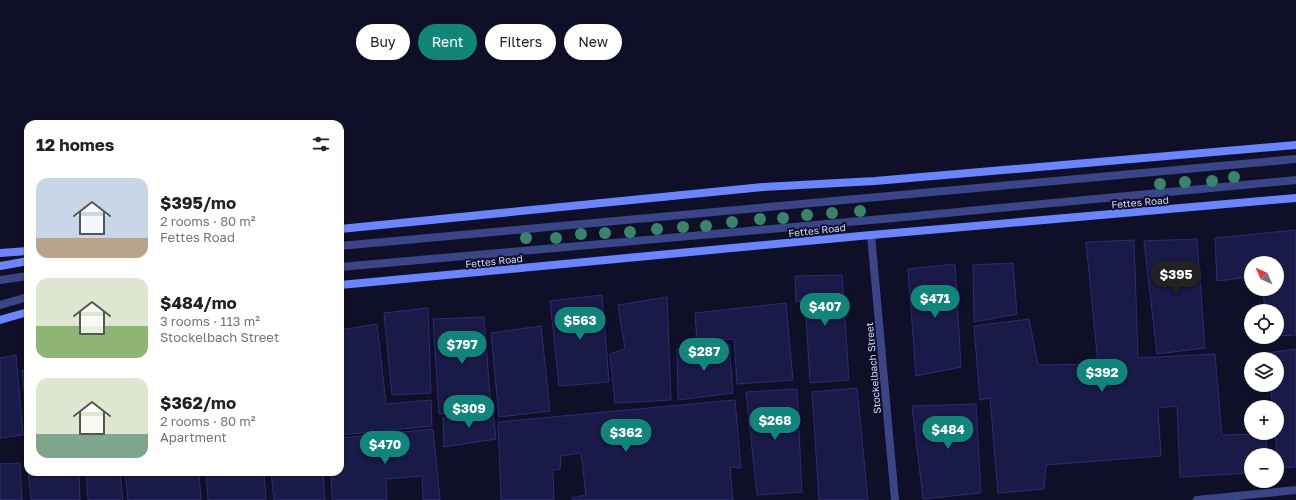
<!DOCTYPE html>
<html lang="en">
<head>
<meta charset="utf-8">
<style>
	body { margin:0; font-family:"Golos Text",sans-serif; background:#f6f6f6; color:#202124; height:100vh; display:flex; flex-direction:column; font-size:15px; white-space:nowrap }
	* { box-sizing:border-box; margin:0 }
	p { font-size:13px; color:#757577 }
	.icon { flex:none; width:22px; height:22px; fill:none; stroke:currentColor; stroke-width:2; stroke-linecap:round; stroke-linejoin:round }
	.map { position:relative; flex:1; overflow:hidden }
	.side { position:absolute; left:24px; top:120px; width:320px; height:356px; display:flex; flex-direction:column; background:#fff; border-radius:12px; box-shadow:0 1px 3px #0004 }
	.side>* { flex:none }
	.hud { position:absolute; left:356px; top:24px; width:380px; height:36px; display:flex; gap:8px }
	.needle { width:26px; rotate:315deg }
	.controls { position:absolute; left:1244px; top:256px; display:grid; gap:8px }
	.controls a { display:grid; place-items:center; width:40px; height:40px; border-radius:50%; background:#fff; box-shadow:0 1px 3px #0004; font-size:20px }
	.price { position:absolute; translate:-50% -34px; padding:0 9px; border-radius:14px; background:#12857b; color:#fff; font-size:13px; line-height:26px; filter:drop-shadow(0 1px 2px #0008) }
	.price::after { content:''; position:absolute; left:50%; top:24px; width:12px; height:9px; margin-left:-6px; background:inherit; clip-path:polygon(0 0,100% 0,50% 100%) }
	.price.on { background:#222; color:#fff }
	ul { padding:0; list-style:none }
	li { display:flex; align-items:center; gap:12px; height:100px; padding:0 12px }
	li span { display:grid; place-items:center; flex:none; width:112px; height:80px; border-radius:12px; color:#555 }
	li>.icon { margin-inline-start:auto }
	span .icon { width:48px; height:48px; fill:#fffc; stroke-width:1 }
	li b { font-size:17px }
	h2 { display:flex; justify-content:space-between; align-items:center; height:48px; padding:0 12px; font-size:17px }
	.tag { padding:0 14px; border-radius:18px; background:#fff; box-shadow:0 1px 3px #0004; font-size:14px; line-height:36px }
	.tag.on { background:#12857b; color:#fff }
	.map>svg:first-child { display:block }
</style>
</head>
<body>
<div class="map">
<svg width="1296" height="500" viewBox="0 0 1296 500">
	<rect width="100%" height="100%" fill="#0f0f27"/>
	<g fill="#1a1a48" stroke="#2c2c74">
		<polygon points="1296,230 1296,335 1277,336 1277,311 1265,311 1263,289 1277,289 1277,263 1251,263 1251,277 1217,281 1215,238"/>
		<polygon points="1197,239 1205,348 1157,354 1144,241"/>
		<polygon points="1134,240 1138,358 1215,354 1222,435 1266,434 1267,455 1251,455 1251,473 1180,477 1177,406 1158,408 1161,456 1046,465 1044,489 998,493 990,398 980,400 974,326 1029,319 1038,365 1098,364 1086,242"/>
		<polygon points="1013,263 1017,314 974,322 973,265"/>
		<polygon points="955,264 961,367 916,376 908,269"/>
		<polygon points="842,275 849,380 810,383 805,300 796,302 795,276"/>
		<polygon points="602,295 609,382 559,386 550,301"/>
		<polygon points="667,297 671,400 615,403 610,354 625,349 618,305"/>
		<polygon points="786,303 793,380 737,384 734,339 697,341 695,313"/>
		<polygon points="428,308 431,393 392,395 384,313"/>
		<polygon points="484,317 491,409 439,414 433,319"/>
		<polygon points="377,324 386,404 431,400 432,426 340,435 340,330"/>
		<polygon points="541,326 550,411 499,417 491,333"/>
		<polygon points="729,344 733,393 678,400 677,349"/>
		<polygon points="1296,349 1296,467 1279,468 1275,433 1277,433 1277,407 1273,407 1270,385 1277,385 1277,359 1268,359 1267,353"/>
		<polygon points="16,355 23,435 0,438 0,358"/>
		<polygon points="22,370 28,370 28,432"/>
		<polygon points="857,388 868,500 819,500 812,392"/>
		<polygon points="797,389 802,492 757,495 746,392"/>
		<polygon points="735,400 741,468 730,467 733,500 573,500 572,498 586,495 581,453 561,456 560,469 553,470 554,500 501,500 498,422"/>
		<polygon points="976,404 981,493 923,499 912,406"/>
		<polygon points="493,412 496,439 444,447 443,418"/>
		<polygon points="433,429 440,500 423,500 422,476 386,479 387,500 332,500 331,472 340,472 340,438"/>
		<polygon points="20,463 22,500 0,500 0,464"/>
		<polygon points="28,472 79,472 80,500 31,500"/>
		<polygon points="86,472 120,472 123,500 88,500"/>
		<polygon points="125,472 199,472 201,500 128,500"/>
		<polygon points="206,472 264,472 266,500 208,500"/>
		<polygon points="271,472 323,472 325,500 274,500"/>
	</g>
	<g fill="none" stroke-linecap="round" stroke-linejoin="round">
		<g stroke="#394587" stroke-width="8">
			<polyline points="340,246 1296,159"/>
			<polyline points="340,267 894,218 1296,180"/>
			<polyline points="0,280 28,276"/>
			<polyline points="0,305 28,297"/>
		</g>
		<g stroke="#394587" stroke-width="8">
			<polyline points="871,235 895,500"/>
			<polyline points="1197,500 1296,490"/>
		</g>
		<g stroke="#6b84ff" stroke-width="8">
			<polyline points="340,229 763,187 875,181 1296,145"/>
			<polyline points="0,253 28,251"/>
			<polyline points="0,266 28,261"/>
			<polyline points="340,285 871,235 1296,198"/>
			<polyline points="0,320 28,312"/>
		</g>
	</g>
	<g fill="#3a846d">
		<circle cx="1234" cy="177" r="6"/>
		<circle cx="1212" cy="181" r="6"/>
		<circle cx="1185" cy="182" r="6"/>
		<circle cx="1160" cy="184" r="6"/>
		<circle cx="860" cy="211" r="6"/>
		<circle cx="832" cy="213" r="6"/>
		<circle cx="807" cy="215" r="6"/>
		<circle cx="783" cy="218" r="6"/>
		<circle cx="760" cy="219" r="6"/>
		<circle cx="732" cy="222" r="6"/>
		<circle cx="706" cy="226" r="6"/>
		<circle cx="683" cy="227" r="6"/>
		<circle cx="657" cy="229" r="6"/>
		<circle cx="630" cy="232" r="6"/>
		<circle cx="605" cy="233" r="6"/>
		<circle cx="581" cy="234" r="6"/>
		<circle cx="526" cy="238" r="6"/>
		<circle cx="556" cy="238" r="6"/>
	</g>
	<g text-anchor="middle" stroke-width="4" stroke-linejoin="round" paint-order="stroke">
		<g font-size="10" fill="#d4d8ff" stroke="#0f0f27">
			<text transform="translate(1140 202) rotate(-5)" y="4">Fettes Road</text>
			<text transform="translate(817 230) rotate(-6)" y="4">Fettes Road</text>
			<text transform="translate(494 261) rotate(-6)" y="4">Fettes Road</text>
			<text transform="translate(873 368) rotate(-95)" y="4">Stockelbach Street</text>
		</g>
	</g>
</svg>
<div class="controls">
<a><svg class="needle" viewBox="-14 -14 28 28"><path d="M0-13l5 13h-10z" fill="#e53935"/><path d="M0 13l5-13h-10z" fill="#757577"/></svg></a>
<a><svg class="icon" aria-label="locate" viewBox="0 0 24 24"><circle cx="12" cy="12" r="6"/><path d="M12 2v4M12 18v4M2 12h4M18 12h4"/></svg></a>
<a><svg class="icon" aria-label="layers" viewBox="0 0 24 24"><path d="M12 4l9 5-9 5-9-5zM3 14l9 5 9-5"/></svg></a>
<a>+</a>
<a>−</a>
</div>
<b class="price on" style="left:1176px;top:295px">$395</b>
<b class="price" style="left:935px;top:319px">$471</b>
<b class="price" style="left:825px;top:327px">$407</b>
<b class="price" style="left:580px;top:341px">$563</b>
<b class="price" style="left:462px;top:365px">$797</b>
<b class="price" style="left:704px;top:372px">$287</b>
<b class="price" style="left:1102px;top:393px">$392</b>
<b class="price" style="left:469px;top:429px">$309</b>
<b class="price" style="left:775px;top:441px">$268</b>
<b class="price" style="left:948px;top:450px">$484</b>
<b class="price" style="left:626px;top:453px">$362</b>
<b class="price" style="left:385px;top:465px">$470</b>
<div class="hud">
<a class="tag">Buy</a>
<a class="tag on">Rent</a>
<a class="tag">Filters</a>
<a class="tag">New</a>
</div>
<section class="side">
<h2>12 homes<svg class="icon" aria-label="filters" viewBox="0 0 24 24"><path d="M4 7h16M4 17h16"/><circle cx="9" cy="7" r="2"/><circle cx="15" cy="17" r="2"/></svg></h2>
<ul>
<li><span style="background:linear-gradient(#c9d6e8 75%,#b9a48a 0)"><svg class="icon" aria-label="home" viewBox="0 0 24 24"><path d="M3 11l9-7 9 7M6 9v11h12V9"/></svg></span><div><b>$395/mo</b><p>2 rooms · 80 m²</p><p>Fettes Road</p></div></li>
<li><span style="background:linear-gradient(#dfe7d0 60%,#8fb573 0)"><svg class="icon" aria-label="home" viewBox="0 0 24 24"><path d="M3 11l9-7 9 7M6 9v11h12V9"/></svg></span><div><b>$484/mo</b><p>3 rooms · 113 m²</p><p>Stockelbach Street</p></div></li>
<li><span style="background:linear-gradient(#dfe7d0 70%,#7fa58c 0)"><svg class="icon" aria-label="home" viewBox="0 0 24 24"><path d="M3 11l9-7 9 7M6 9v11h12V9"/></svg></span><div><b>$362/mo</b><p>2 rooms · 80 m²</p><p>Apartment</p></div></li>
</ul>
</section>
</div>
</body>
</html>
